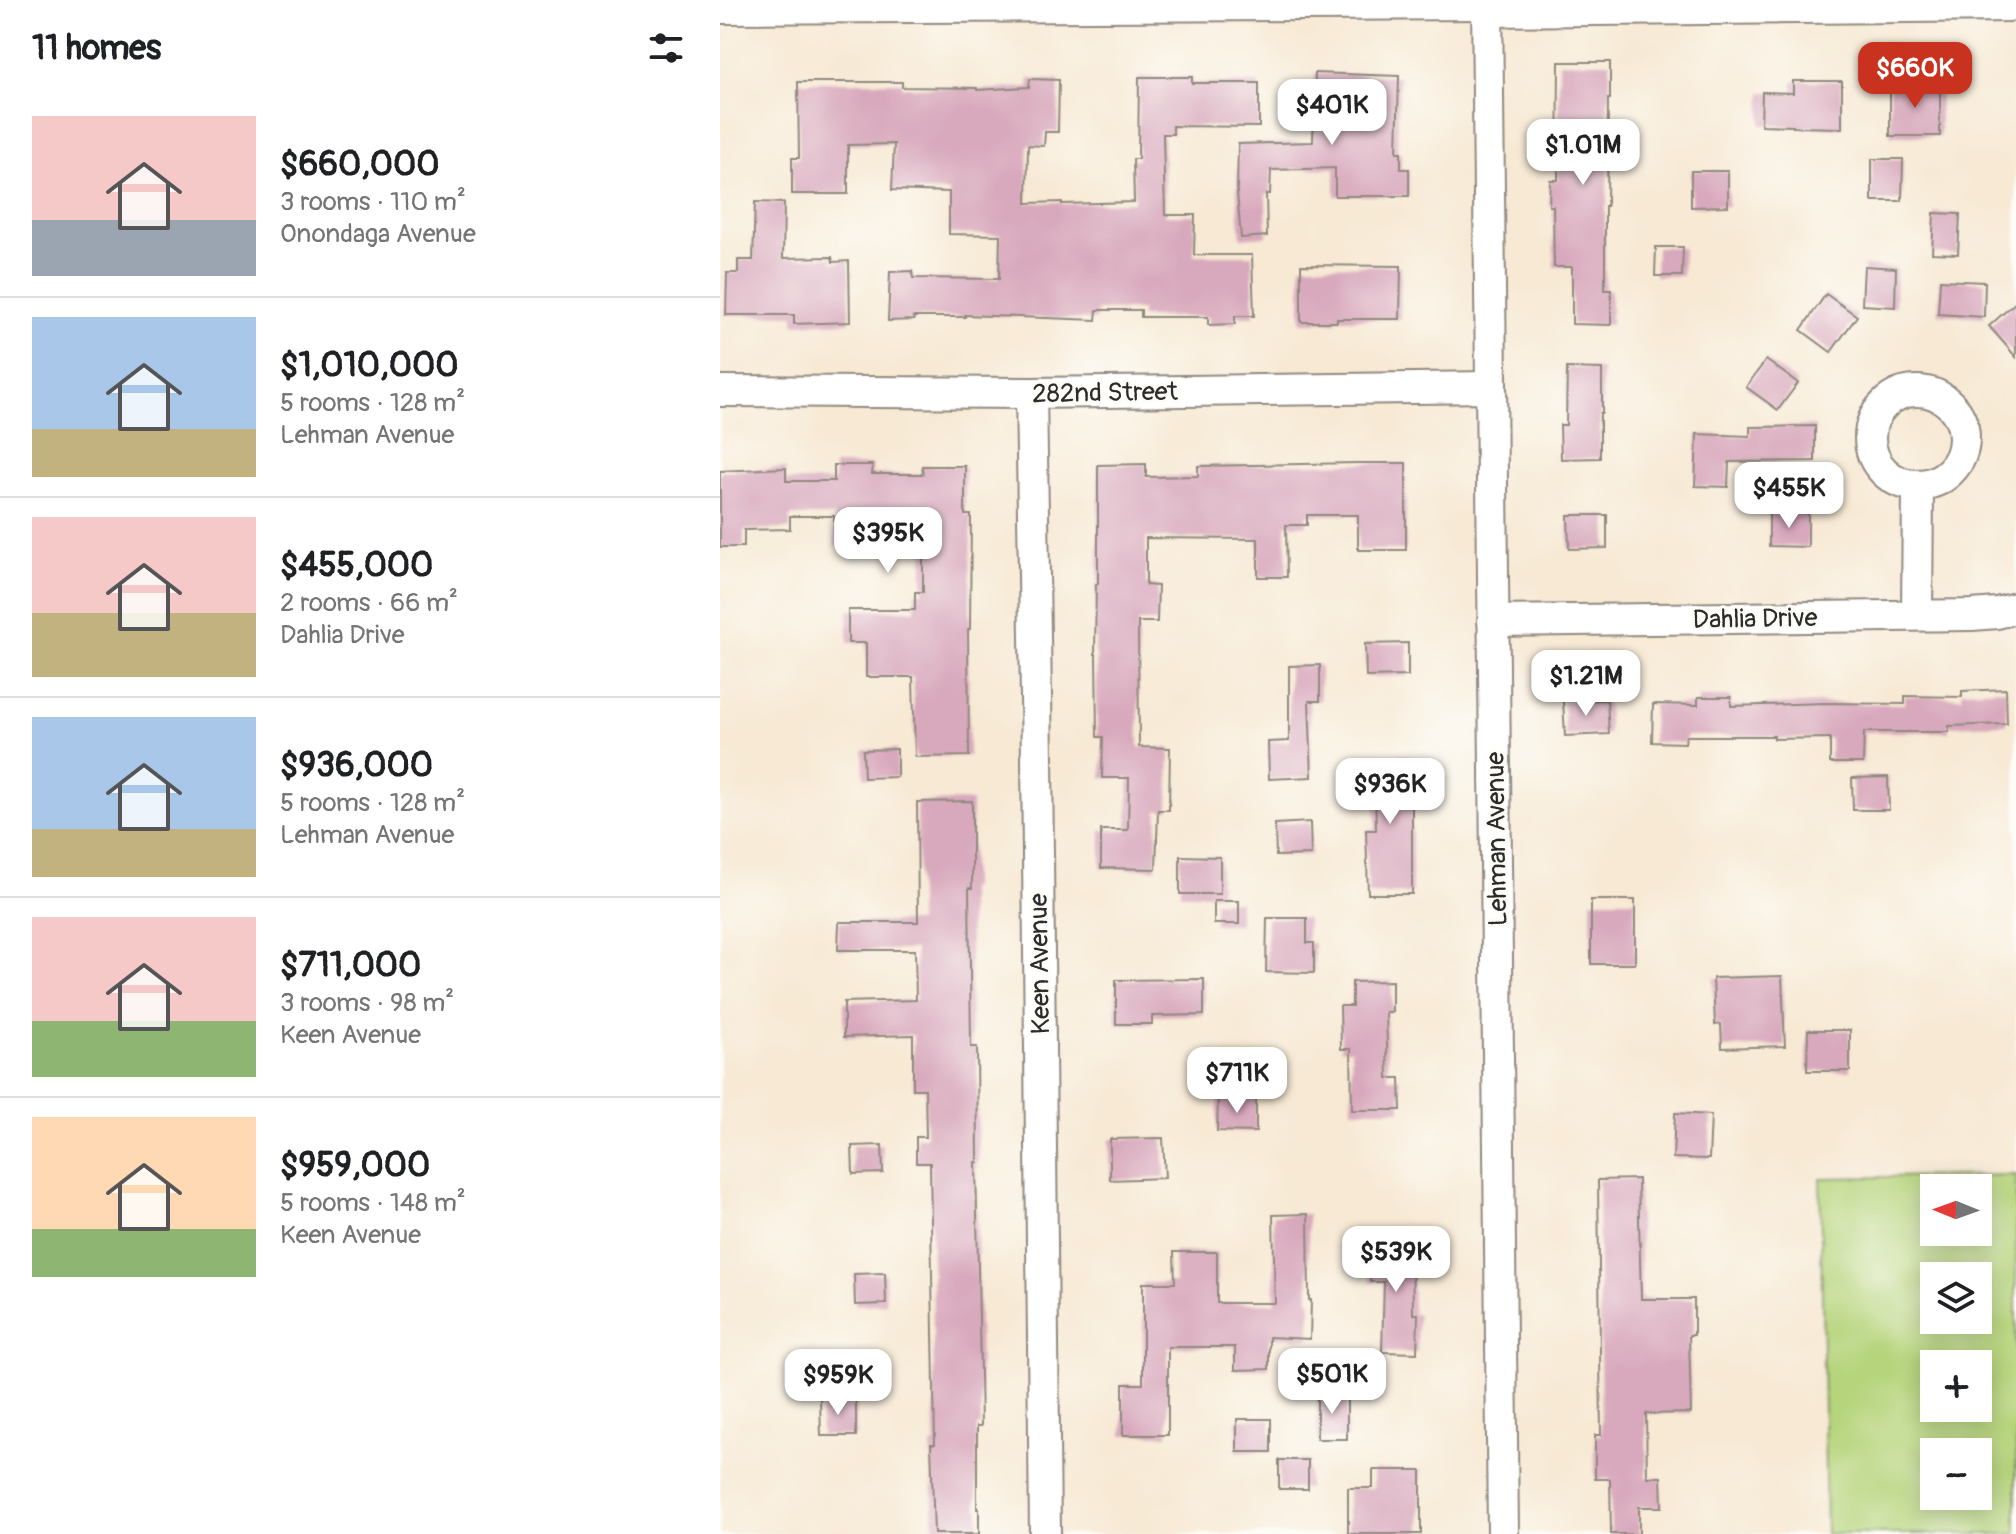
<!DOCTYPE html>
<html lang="en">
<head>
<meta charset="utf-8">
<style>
	body { margin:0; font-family:Pangolin,sans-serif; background:#f6f6f6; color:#202124; height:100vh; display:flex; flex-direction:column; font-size:30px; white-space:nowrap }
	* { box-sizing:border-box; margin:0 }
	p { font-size:26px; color:#757577 }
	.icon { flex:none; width:44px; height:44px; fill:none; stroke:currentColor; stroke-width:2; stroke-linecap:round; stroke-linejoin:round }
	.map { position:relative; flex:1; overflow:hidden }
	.details { display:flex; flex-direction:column; background:#fff; width:720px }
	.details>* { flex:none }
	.needle { width:52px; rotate:271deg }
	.controls { position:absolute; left:1200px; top:1174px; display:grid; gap:16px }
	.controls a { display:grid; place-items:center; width:72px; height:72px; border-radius:0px; background:#fff; box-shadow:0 4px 20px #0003; font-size:40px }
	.price { position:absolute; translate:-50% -68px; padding:0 18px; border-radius:16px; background:#fff; color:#222; font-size:26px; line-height:52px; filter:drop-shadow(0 2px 4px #0008) }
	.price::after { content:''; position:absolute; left:50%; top:48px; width:24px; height:18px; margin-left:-12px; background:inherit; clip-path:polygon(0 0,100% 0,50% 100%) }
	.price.active { background:#c8321e; color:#fff }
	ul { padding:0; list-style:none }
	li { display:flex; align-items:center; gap:24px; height:200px; padding:0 32px }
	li+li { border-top:2px solid #e0e0e0 }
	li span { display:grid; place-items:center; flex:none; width:224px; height:160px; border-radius:0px; color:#555 }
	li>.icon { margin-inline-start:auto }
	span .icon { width:96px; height:96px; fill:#fffc; stroke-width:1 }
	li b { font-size:34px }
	h2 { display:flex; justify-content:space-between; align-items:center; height:96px; padding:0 32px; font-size:34px }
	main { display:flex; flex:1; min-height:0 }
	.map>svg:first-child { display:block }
</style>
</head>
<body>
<main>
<section class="details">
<h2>11 homes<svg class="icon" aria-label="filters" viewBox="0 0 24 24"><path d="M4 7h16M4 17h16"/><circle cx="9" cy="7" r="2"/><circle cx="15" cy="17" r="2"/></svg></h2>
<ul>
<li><span style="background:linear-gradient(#f6c9c9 65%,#9aa5b1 0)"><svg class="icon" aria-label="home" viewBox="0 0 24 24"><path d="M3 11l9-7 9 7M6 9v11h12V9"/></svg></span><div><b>$660,000</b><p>3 rooms · 110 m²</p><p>Onondaga Avenue</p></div></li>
<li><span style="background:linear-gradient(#a9c7e8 70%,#c2b280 0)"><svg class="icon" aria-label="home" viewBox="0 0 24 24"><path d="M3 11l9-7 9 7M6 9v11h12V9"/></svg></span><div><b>$1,010,000</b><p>5 rooms · 128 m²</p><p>Lehman Avenue</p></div></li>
<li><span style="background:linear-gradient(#f6c9c9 60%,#c2b280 0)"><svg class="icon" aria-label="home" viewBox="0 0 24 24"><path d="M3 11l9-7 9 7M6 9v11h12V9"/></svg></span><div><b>$455,000</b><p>2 rooms · 66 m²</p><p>Dahlia Drive</p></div></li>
<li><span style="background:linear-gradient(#a9c7e8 70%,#c2b280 0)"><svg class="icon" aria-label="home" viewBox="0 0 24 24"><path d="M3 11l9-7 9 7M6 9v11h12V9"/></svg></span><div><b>$936,000</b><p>5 rooms · 128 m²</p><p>Lehman Avenue</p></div></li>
<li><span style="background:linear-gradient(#f6c9c9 65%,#8fb573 0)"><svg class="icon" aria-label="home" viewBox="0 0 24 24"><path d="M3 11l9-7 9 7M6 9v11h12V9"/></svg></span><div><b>$711,000</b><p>3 rooms · 98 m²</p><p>Keen Avenue</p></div></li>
<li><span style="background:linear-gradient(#ffd9b3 70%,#8fb573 0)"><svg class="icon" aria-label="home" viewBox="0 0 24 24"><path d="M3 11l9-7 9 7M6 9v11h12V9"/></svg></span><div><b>$959,000</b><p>5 rooms · 148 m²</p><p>Keen Avenue</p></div></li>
</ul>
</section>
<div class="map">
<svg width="1296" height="1534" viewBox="0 0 1296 1534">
	<rect width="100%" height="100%" fill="#fdfcf7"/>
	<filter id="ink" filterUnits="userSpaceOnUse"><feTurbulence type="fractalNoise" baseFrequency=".0125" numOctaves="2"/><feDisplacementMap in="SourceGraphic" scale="16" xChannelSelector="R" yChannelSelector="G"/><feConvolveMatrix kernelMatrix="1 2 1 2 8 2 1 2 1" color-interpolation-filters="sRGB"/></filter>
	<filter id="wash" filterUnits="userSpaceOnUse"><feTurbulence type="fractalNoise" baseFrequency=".006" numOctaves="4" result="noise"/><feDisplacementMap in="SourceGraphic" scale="32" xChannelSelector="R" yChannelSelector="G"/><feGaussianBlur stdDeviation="1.8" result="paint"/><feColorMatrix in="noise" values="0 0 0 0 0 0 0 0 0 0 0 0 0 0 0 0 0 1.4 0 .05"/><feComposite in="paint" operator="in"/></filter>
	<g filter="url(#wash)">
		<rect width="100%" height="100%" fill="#f7e9d4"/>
		<path fill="#b6d47b" stroke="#708053" stroke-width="2" fill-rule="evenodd" d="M1296,1175v359h-190l-6,-356zM1214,1188h44v44h-44zM1214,1276h44v44h-44zM1214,1364h44v44h-44zM1214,1452h44v44h-44z"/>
		<g id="blocks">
			<g fill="#d8a8bc">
				<polygon points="839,62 890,62 890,99 888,99 887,206 885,206 885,290 891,290 891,325 852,324 852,267 834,267 833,206 829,206 830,180 838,180"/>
				<polygon points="595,73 679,76 677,152 681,152 681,169 689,169 689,196 615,196 615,168 551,170 550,194 546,194 547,236 521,238 517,193 518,144 593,142"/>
				<polygon points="419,77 472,77 472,83 539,83 539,127 453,126 453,134 443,134 445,215 475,215 474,255 532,255 534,316 515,316 515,324 488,325 488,317 421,317 421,310 377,310 376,320 245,315 245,317 193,317 194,320 168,321 170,272 192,271 193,278 279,279 280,235 229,234 229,192 172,190 174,144 128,145 128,194 72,194 72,158 79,158 78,82 182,82 182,87 257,88 257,90 309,87 310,79 339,80 338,132 325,132 324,146 308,145 307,203 342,202 342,204 414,202 413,159 418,159"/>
				<polygon points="1073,81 1122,81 1122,128 1073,127 1073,126 1041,125 1042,92 1073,93"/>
				<polygon points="1170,84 1220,85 1220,136 1170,136"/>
				<polygon points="1152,159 1183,159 1182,201 1152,201"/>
				<polygon points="971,171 1008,171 1008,206 971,207"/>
				<polygon points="35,202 64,203 63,258 112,257 113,262 129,261 130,322 74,324 74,315 6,315 7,273 18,273 18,260 33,260"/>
				<polygon points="1214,213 1240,214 1238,254 1212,253"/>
				<polygon points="936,247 963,247 962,276 935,276"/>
				<polygon points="581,265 681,266 680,319 617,319 617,322 581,322"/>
				<polygon points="1144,266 1176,268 1175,307 1142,305"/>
				<polygon points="1220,280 1265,282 1264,317 1218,314"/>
				<polygon points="1106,294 1137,316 1111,352 1081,330"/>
				<polygon points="1296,302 1296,357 1269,326"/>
				<polygon points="1046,360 1078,383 1058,410 1026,387"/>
				<polygon points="847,368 882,369 882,413 880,413 880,458 841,459 840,425 846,425"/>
				<polygon points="1095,426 1095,461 1009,462 1008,487 975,486 977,434 1030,436 1030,427"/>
				<polygon points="638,463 686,463 686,550 638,550 638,515 587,515 587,525 566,525 567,577 538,577 538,539 426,538 426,585 438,586 437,622 418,622 419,747 450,748 449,810 438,810 436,869 381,868 381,830 408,830 409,778 382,778 383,737 377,737 376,654 375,654 376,584 378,584 378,465 426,464 426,477 478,476 478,466"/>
				<polygon points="114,465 153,465 152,474 203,474 202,466 245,466 245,515 251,515 250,629 248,629 249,756 195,757 193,677 146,677 146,643 128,643 128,610 195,610 195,592 203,592 203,546 115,546 114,516 70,516 70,529 24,530 24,547 0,547 0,471 66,468 66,481 114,481"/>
				<polygon points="1049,513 1088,513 1088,547 1049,546"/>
				<polygon points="848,515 887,515 887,548 849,549"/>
				<polygon points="688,643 688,676 646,677 645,644"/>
				<polygon points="600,665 600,701 589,701 592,777 549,779 548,742 569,741 569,666"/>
				<polygon points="1286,689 1287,724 1229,726 1229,732 1144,732 1143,763 1110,763 1110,738 1054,739 1054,736 966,736 965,743 932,742 933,704 978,705 978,697 1011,697 1011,706 1105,703 1185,704 1185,696 1242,697 1242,691"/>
				<polygon points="887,700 889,734 845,736 843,701"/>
				<polygon points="177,749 177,777 144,778 143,750"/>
				<polygon points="692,759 692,894 648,894 646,830 656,830 655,785 639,786 638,761"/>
				<polygon points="1168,777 1169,810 1133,810 1132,778"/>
				<polygon points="252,801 252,888 249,888 251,1047 257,1047 258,1162 256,1162 261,1426 257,1426 257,1509 259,1509 259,1534 214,1534 211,1444 215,1444 210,1163 196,1163 196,1137 206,1137 205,1089 193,1089 193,1035 124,1037 124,1002 196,1000 195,950 118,950 119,922 198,922 197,802"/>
				<polygon points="590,822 591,855 556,856 555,824"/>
				<polygon points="460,856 500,857 500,894 460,894"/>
				<rect x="871" y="900" width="44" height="64"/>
				<rect x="494" y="901" width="25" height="23"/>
				<polygon points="547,918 587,918 587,943 594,943 594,973 546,972"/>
				<polygon points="1062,976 1065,1046 1002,1048 1001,1024 995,1025 993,978"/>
				<polygon points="484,979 484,1015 432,1016 432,1024 396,1024 396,980"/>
				<polygon points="672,981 672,1012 666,1012 668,1078 680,1078 681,1110 632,1110 631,1049 621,1049 620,1006 632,1006 632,982"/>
				<polygon points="1088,1030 1130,1030 1130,1071 1087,1071"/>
				<polygon points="498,1098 536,1099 536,1132 497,1131"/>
				<polygon points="955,1113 991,1115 989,1159 953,1158"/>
				<polygon points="443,1138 445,1178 390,1180 390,1139"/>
				<polygon points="162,1145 163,1173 133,1174 132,1146"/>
				<polygon points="918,1179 921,1299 974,1299 974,1335 969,1335 971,1413 926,1414 927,1477 941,1477 942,1507 919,1507 919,1534 891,1534 890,1479 875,1479 875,1435 881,1435 878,1180"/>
				<polygon points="588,1214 589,1300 591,1300 590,1339 549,1337 549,1369 515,1370 515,1347 448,1347 448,1435 403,1435 403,1384 423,1384 423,1283 455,1283 454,1252 497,1252 497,1303 555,1303 553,1215"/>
				<polygon points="692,1241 693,1314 698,1314 697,1353 662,1352 664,1282 650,1282 649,1242"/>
				<polygon points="165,1273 166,1304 135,1305 134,1274"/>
				<rect x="597" y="1394" width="30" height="45"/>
				<polygon points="100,1398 136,1398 136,1436 101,1436"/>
				<rect x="517" y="1419" width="34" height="33"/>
				<rect x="559" y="1460" width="29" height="29"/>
				<polygon points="653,1470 701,1470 701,1534 628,1534 628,1488 653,1488"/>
			</g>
		</g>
	</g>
	<g filter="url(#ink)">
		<use href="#blocks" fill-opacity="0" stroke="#918a80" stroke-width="2"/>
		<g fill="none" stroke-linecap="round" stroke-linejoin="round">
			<g stroke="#918a80" stroke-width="34">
				<g id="minor">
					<polyline points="767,0 783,1534"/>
					<polyline points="0,8 767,4"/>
					<polyline points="766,11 1296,6"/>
					<circle cx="1197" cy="438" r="47"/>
					<polyline points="0,391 311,393 771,387"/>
					<polyline points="311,393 317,758 325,1534"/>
					<polyline points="1197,615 1198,486"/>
					<polyline points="773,621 1252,615 1277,613 1296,608"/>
				</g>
			</g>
			<use href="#minor" stroke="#fff" stroke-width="30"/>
		</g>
	</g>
	<g text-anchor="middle" stroke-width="6" stroke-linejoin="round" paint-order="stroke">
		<g font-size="26" fill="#2b2b2b" stroke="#fdfcf7">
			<text transform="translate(385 392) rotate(-1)" y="9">282nd Street</text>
			<text transform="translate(1035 618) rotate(-1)" y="9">Dahlia Drive</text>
			<text transform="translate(776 839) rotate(-91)" y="9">Lehman Avenue</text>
			<text transform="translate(319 964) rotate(-91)" y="9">Keen Avenue</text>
		</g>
	</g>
</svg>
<div class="controls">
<a><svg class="needle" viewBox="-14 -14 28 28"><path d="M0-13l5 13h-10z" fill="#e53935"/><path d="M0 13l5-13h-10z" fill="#757577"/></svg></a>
<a><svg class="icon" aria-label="layers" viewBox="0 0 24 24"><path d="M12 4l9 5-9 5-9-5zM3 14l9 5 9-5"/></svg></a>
<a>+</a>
<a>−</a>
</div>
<b class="price active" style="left:1195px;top:110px">$660K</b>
<b class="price" style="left:612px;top:147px">$401K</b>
<b class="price" style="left:863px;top:187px">$1.01M</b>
<b class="price" style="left:1069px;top:530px">$455K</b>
<b class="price" style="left:168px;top:575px">$395K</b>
<b class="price" style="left:866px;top:718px">$1.21M</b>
<b class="price" style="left:670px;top:826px">$936K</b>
<b class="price" style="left:517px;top:1115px">$711K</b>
<b class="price" style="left:676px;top:1294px">$539K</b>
<b class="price" style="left:612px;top:1416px">$501K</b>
<b class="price" style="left:118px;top:1417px">$959K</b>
</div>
</main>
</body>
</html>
